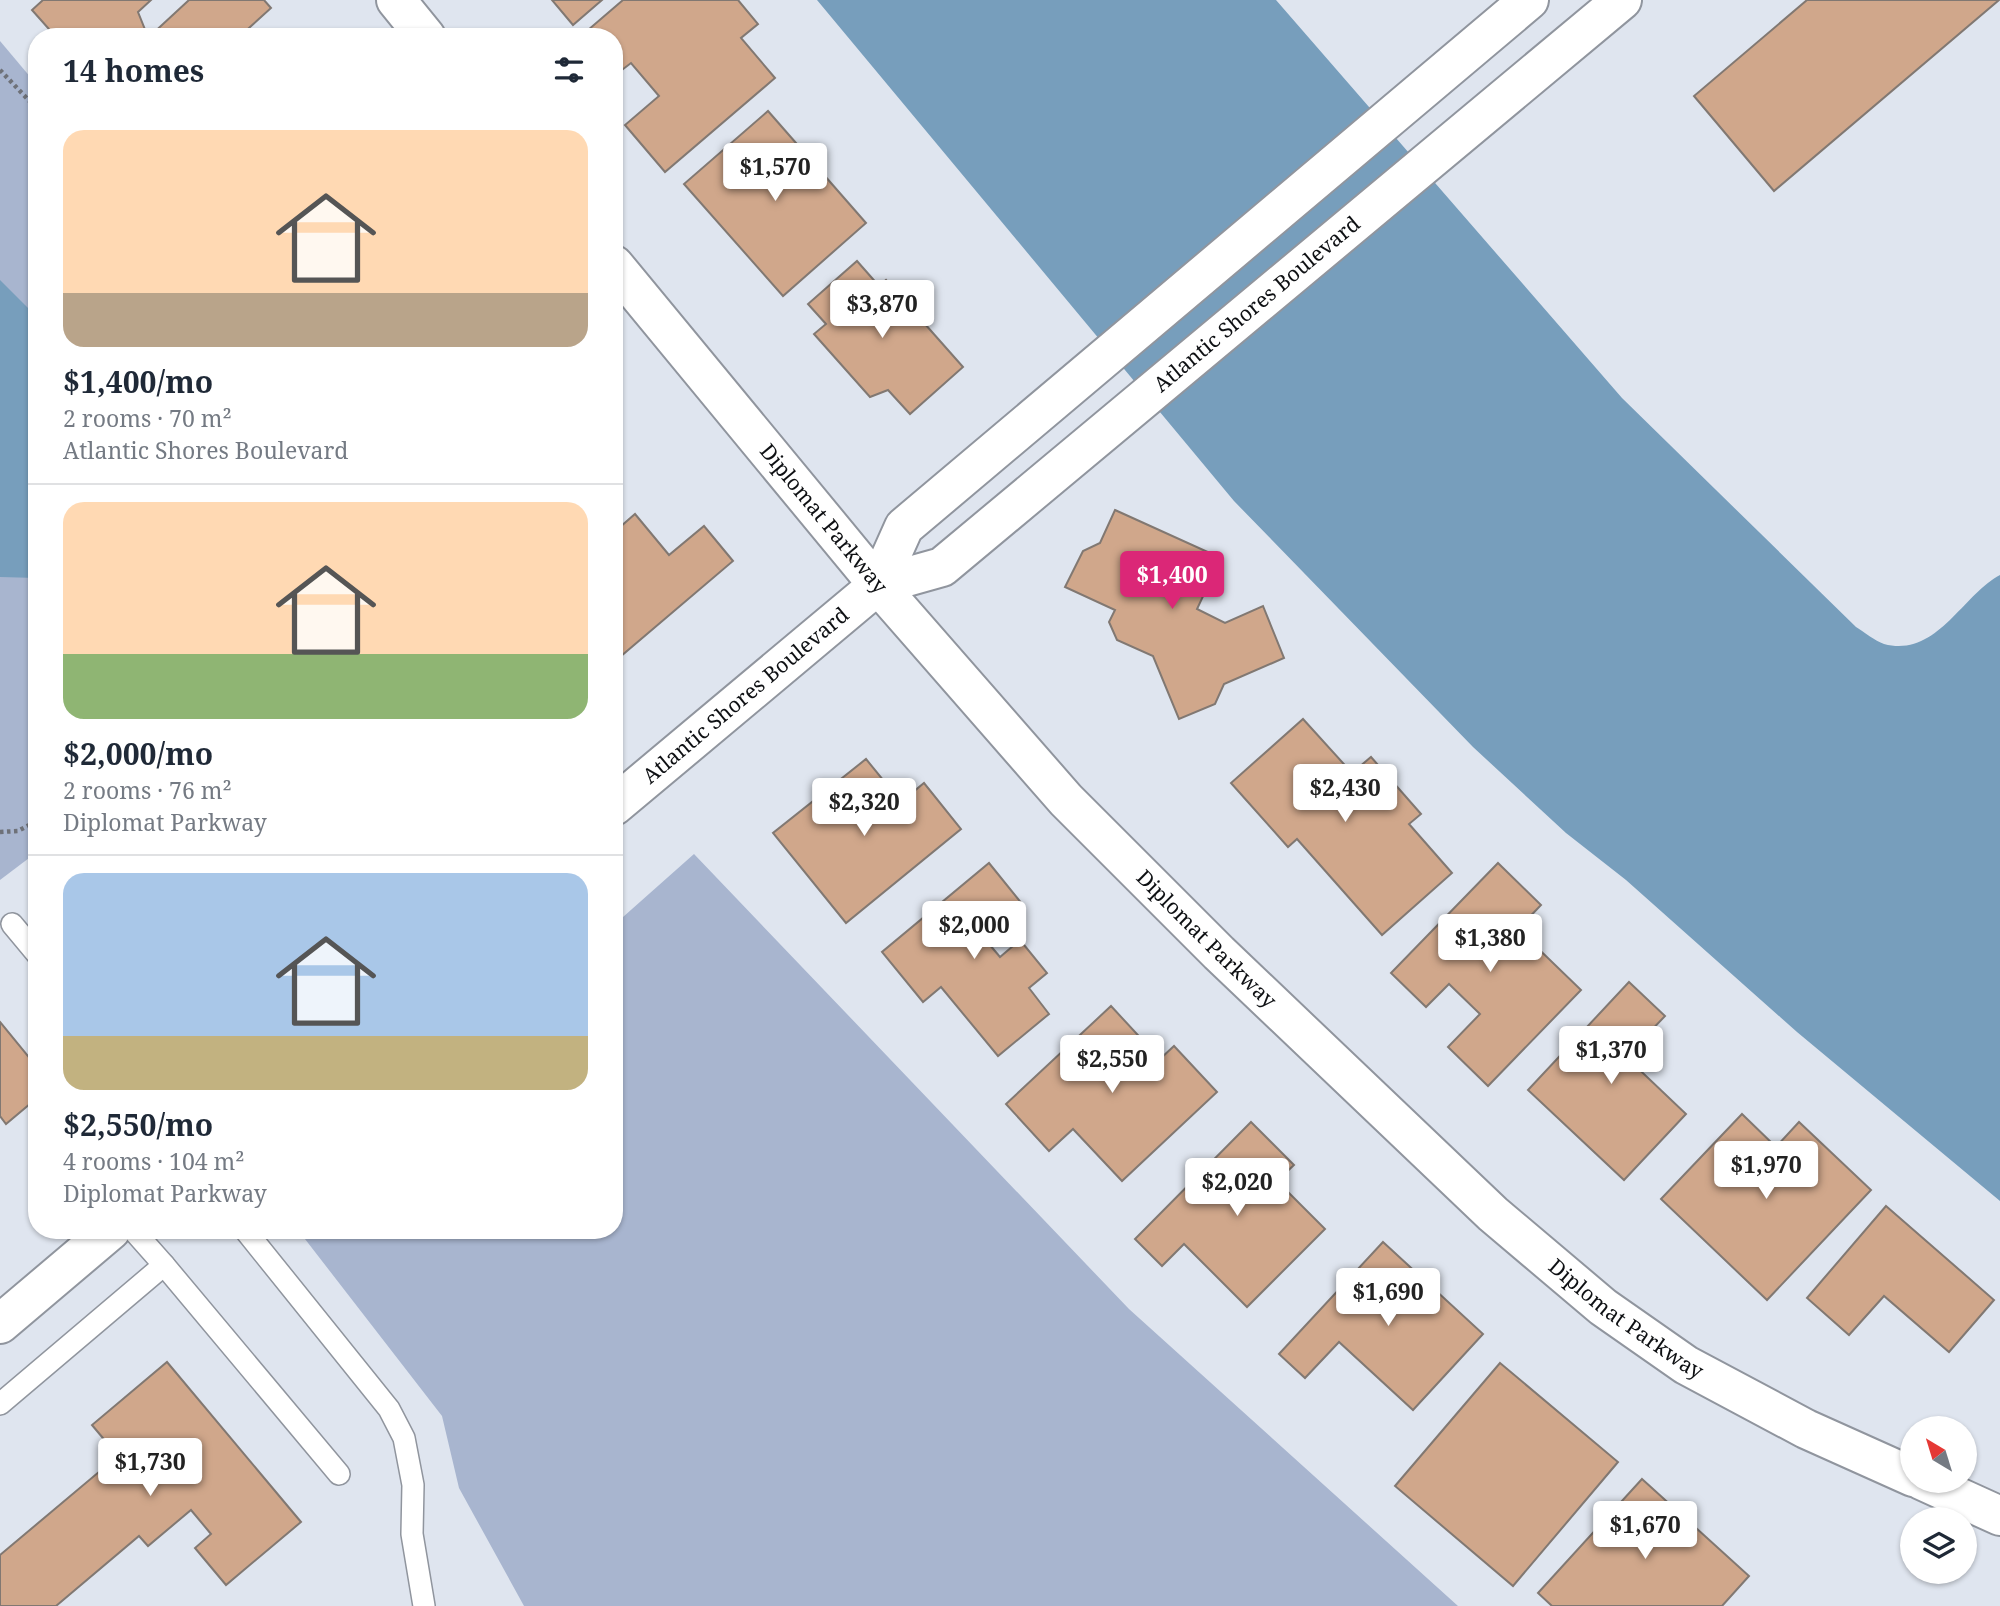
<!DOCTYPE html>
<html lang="en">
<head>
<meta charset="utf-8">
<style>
	body { margin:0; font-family:"Noto Serif",serif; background:#f6f6f7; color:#1f2937; height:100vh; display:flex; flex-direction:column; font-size:26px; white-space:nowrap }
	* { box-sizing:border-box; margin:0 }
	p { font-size:23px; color:#747a83 }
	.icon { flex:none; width:38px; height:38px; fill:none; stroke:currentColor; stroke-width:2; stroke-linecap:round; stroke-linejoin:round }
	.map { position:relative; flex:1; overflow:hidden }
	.drawer { position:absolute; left:28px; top:28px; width:595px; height:1211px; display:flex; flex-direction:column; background:#fff; border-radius:28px; box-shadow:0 2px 5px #0004 }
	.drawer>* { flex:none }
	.needle { width:46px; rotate:322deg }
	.tools { position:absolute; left:1900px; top:1416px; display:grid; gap:14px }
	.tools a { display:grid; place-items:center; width:77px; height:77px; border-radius:50%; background:#fff; box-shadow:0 2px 5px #0004; font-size:35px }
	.price { position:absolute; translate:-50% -60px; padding:0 16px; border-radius:7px; background:#fff; color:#222; font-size:23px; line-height:46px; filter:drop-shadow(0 2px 4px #0008) }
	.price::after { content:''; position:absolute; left:50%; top:42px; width:21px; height:16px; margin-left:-10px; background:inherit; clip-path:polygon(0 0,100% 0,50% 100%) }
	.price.current { background:#db2777; color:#fff }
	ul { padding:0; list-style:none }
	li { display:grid; align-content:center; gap:14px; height:371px; padding:0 35px }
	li+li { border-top:2px solid #e0e1e3 }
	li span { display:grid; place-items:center; height:217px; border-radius:21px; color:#555 }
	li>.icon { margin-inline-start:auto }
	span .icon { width:126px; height:126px; fill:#fffc; stroke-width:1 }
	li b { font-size:30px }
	h2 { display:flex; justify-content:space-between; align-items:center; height:84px; padding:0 35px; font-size:30px }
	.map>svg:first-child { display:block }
</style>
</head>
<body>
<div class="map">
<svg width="2000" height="1606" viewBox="0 0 2000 1606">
	<rect width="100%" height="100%" fill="#dfe5ef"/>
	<g fill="#a8b5cf">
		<polygon points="0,41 37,85 37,852 0,880"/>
		<polygon points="694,854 1129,1309 1458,1606 524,1606 459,1488 442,1416 298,1230 614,1230 614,925"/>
	</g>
	<g fill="#779ebc">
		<path d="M817,0h459l346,398 234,229c8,5 19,14 28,17 53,14 78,-49 116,-69v626l-203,-169 -171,-152 -60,-47 -93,-86 -239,-246z"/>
		<polygon points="0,280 37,317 37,578 0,577"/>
	</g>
	<g fill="#d0a78b" stroke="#817872" stroke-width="2">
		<polygon points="43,0 151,0 138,12 148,37 56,37 32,10"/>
		<polygon points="189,0 264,0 271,8 239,37 149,37"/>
		<polygon points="552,0 602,0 573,25"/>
		<polygon points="623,0 738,0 758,24 741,38 775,78 665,172 625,125 659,96 631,63 614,76 614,37 581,36"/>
		<polygon points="1807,0 1999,0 1774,191 1694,96"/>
		<polygon points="768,111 866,223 783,296 684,184"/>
		<polygon points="857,261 879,286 886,280 963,367 910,414 888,390 870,397 814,334 826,324 808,304"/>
		<polygon points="614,429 621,438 614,443"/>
		<polygon points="1115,510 1221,558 1197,609 1225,623 1263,606 1284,658 1224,684 1215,704 1179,719 1153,656 1117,640 1109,622 1115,610 1065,587 1083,551 1100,543"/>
		<polygon points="635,514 669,555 704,526 733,561 614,662 614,520 620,527"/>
		<polygon points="1303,719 1352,773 1371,757 1421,814 1409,824 1452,873 1382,935 1297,839 1288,847 1231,783"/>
		<polygon points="866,759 901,802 924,783 961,829 846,923 773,833"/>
		<polygon points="989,863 1023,905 984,938 1000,957 1020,940 1047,973 1029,988 1049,1014 998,1056 941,987 923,1002 882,952"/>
		<polygon points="1498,863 1541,905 1518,929 1581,990 1488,1086 1448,1047 1480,1014 1449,984 1426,1007 1391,973"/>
		<polygon points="1629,982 1665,1016 1626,1057 1686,1114 1624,1180 1528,1090"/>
		<polygon points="1111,1006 1160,1059 1174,1046 1217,1092 1122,1181 1073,1129 1049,1151 1006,1104"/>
		<polygon points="0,1022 37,1067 37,1098 6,1124 0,1116"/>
		<polygon points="1742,1114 1776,1147 1799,1122 1871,1190 1767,1300 1661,1199"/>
		<polygon points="1251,1122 1294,1165 1277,1181 1325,1229 1247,1307 1184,1244 1162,1266 1135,1239"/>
		<polygon points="1886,1206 1994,1300 1949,1352 1884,1296 1849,1335 1807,1298"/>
		<polygon points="1383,1242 1483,1334 1413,1410 1339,1342 1305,1378 1279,1354"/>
		<polygon points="167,1362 301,1522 226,1585 195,1548 211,1534 191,1510 148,1546 139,1536 56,1606 0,1606 0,1555 118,1456 92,1425"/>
		<polygon points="1500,1363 1618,1462 1513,1586 1395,1486"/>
		<polygon points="1642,1479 1749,1576 1722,1606 1552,1606 1538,1593"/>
	</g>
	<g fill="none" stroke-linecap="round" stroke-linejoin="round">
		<g stroke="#90959e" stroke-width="24">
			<g id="lane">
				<polyline points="12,924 37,954"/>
				<polyline points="245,1230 389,1409 404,1438 413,1485 412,1534 424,1606"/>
				<polyline points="164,1265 339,1474"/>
				<polyline points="0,1404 164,1265 133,1230"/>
			</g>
		</g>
		<g stroke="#90959e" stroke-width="42">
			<g id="secondary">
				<polyline points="396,0 426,37"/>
				<path id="s1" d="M614,265l264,320 188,215 153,153 274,261 110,93 83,58 120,64 107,48"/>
				<polyline points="878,585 904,527 1529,0"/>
				<path id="s2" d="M614,806l264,-221 64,-18 680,-567"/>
				<polyline points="0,1324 111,1230"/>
				<polyline points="1921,1480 2000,1516"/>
			</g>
		</g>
		<g stroke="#6e7178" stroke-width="4.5" stroke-dasharray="3.5 3.5" stroke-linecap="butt">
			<polyline points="0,70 37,109"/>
			<polyline points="0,832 18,831 37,821"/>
		</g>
		<use href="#lane" stroke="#fff" stroke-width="21"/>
		<use href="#secondary" stroke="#fff" stroke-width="38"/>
	</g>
	<g text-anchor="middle" stroke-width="6" stroke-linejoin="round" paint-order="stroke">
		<g font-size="21" fill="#0e1013" stroke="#fff">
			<text dy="7" stroke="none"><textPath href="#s2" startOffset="821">Atlantic Shores Boulevard</textPath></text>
			<text dy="7" stroke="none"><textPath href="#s1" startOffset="329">Diplomat Parkway</textPath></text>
			<text dy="7" stroke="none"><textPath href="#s2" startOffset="172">Atlantic Shores Boulevard</textPath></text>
			<text dy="7" stroke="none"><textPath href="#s1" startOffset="898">Diplomat Parkway</textPath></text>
			<text dy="7" stroke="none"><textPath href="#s1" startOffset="1465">Diplomat Parkway</textPath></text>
		</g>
	</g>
</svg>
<div class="tools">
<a><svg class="needle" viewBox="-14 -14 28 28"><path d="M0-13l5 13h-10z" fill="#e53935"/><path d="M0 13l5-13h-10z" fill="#747a83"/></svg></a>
<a><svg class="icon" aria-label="layers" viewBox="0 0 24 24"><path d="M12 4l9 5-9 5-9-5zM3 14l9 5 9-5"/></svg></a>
</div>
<b class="price" style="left:775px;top:203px">$1,570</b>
<b class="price" style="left:882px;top:340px">$3,870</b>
<b class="price current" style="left:1172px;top:611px">$1,400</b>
<b class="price" style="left:1345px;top:824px">$2,430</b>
<b class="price" style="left:864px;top:838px">$2,320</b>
<b class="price" style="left:974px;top:961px">$2,000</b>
<b class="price" style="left:1490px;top:974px">$1,380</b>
<b class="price" style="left:1611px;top:1086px">$1,370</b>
<b class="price" style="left:1112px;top:1095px">$2,550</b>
<b class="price" style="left:1766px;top:1201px">$1,970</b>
<b class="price" style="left:1237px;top:1218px">$2,020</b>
<b class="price" style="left:1388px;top:1328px">$1,690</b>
<b class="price" style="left:150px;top:1498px">$1,730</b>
<b class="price" style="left:1645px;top:1561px">$1,670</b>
<section class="drawer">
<h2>14 homes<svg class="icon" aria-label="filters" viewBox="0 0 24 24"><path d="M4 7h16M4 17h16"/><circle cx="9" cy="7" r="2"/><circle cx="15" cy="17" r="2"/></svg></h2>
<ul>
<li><span style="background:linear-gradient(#ffd9b3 75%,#b9a48a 0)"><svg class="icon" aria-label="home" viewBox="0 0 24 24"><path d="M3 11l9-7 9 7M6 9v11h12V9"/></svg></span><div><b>$1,400/mo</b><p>2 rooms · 70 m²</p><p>Atlantic Shores Boulevard</p></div></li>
<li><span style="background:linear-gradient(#ffd9b3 70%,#8fb573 0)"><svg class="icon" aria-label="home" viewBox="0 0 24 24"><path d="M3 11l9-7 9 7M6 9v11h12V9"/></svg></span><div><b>$2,000/mo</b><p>2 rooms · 76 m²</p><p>Diplomat Parkway</p></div></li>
<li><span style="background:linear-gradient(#a9c7e8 75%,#c2b280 0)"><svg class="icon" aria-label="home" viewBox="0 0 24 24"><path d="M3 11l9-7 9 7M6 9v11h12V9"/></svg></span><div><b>$2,550/mo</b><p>4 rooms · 104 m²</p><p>Diplomat Parkway</p></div></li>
</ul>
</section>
</div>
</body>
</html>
